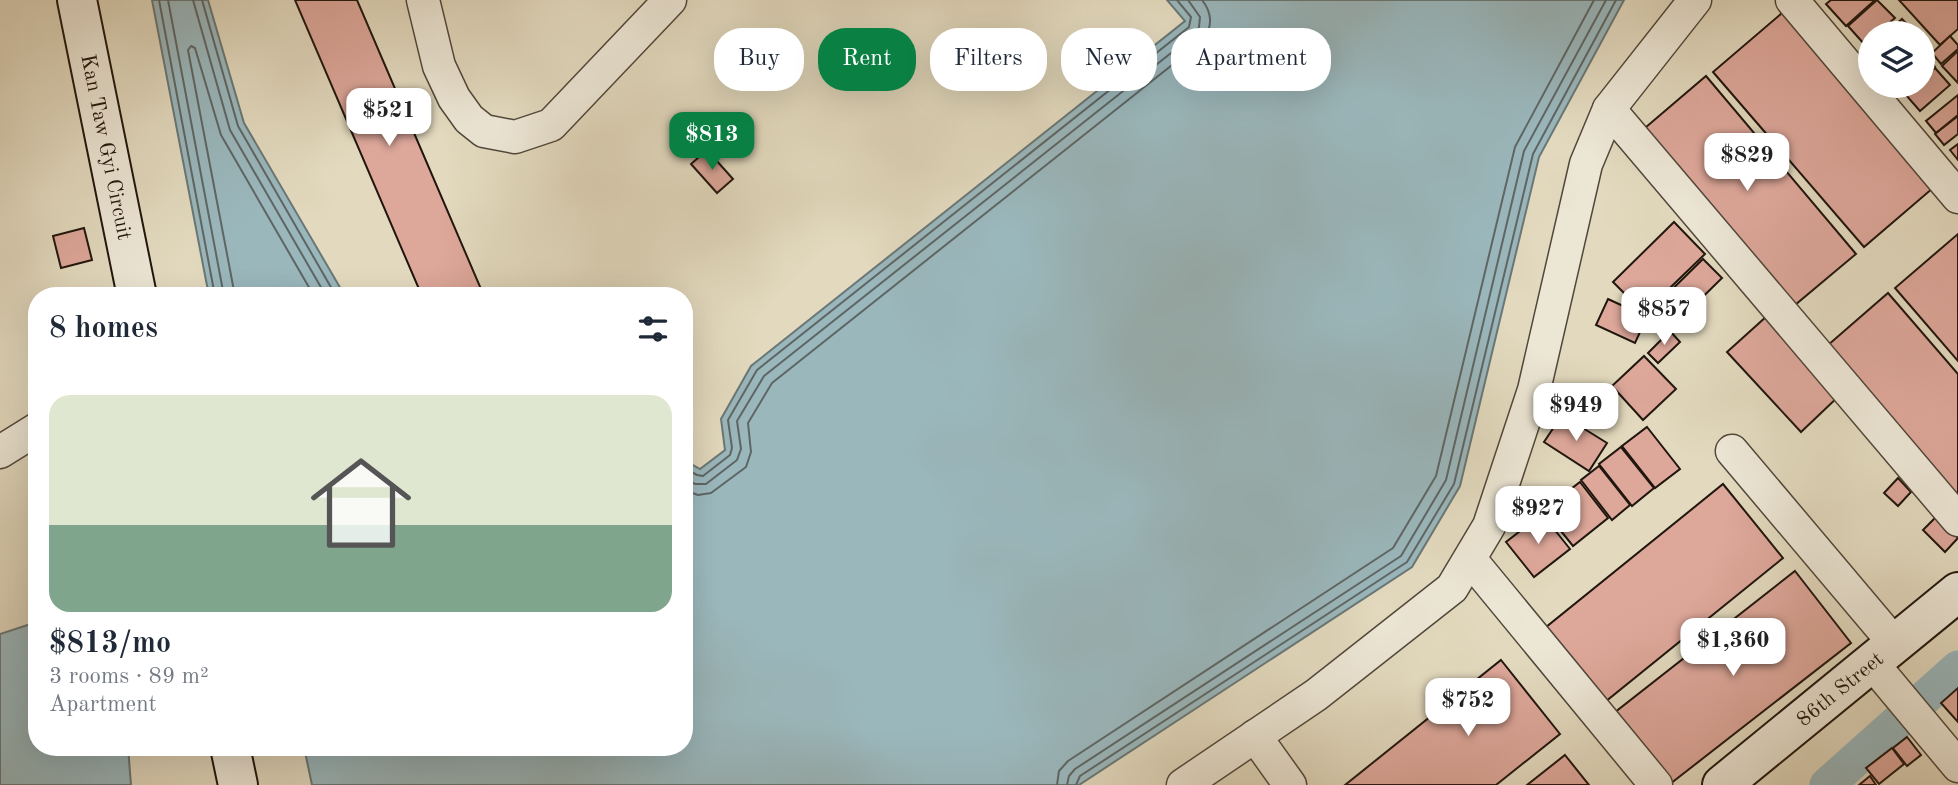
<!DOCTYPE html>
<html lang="en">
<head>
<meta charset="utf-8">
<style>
	body { margin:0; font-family:"Old Standard TT",serif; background:#f6f6f7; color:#1f2937; height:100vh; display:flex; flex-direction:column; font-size:26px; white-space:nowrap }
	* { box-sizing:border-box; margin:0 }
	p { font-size:23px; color:#747a83 }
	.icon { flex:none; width:38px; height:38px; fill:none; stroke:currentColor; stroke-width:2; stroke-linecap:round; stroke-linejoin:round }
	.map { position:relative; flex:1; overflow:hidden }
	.drawer { position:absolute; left:28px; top:287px; width:665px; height:469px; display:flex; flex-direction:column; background:#fff; border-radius:28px; box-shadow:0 7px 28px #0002 }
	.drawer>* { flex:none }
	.guide { position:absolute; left:714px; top:28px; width:665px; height:63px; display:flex; gap:14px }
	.controls { position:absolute; left:1858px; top:21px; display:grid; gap:14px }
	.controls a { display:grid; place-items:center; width:77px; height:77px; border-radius:50%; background:#fff; box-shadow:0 7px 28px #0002; font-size:35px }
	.price { position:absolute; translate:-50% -60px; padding:0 16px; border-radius:14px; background:#fff; color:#222; font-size:23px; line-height:46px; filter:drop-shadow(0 2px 4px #0008) }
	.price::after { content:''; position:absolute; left:50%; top:42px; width:21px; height:16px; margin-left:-10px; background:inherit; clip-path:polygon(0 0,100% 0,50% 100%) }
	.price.selected { background:#0b8043; color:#fff }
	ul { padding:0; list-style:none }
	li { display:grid; align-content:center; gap:14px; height:371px; padding:0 21px }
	li span { display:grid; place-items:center; height:217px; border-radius:21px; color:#555 }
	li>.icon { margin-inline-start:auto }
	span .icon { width:126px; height:126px; fill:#fffc; stroke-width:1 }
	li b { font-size:30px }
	h2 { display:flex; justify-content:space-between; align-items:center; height:84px; padding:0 21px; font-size:30px }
	.tag { padding:0 24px; border-radius:28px; background:#fff; box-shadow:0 7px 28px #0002; font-size:24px; line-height:63px }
	.tag.selected { background:#0b8043; color:#fff }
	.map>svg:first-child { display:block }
</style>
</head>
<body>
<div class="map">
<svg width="1958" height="785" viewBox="0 0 1958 785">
	<rect width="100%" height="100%" fill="#e2d9be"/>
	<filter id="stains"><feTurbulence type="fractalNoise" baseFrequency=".00286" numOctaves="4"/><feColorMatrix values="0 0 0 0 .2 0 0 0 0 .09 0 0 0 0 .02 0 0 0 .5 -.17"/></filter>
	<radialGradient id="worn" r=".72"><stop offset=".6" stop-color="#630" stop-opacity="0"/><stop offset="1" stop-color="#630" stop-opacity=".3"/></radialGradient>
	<g fill="#9ab7bc" stroke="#6a7776" stroke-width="2">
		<polygon points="152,0 208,0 244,123 345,296 209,296"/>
		<polygon points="1167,0 1624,0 1539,157 1460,486 1412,567 1079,785 312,785 304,747 684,747 684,460 700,469 725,450 721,419 751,366 1185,21"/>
		<polygon points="37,622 37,747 128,747 131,785 0,785 0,634"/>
	</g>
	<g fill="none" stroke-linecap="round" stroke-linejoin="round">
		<g stroke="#5e6665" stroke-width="2">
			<polyline points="159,0 215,296"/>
			<polyline points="168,0 224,296"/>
			<polyline points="193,0 230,130 326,296"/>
			<polyline points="202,0 238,126 336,296"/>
			<polyline points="235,296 188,50 191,46 195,48 221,135 314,296"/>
			<polyline points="684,468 697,475 703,476 730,455 732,448 728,420 757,370 1189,27 1191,17 1177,0"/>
			<polyline points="684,478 695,484 706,484 737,460 741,449 737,421 764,376 1195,34 1199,27 1200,17 1188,0"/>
			<path d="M684,490l14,5 13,-2 35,-26 5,-15 -3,-29 24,-40 429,-341c12,-14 12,-28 1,-42"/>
			<polyline points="1057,785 1059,771 1068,761 1393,548 1436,476 1515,147 1594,0"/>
			<polyline points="1067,785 1069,776 1075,769 1401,556 1446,480 1524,151 1606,0"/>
			<polyline points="1076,785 1080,776 1407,562 1454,484 1533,154 1616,0"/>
		</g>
		<polyline stroke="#9ab7bc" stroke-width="35" points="1827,785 1958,668"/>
	</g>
	<g fill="#dda79a" stroke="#21160e" stroke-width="2">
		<polygon points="295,0 357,0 484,296 422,296"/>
		<polygon points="1831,0 1875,0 1846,26 1826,4"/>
		<polygon points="1877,0 1895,18 1877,33 1871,33 1871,39 1865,45 1848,26"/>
		<polygon points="1899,0 1958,0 1958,29 1940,45"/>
		<polygon points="1782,13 1933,188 1864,247 1713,72"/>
		<polygon points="1902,19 1915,33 1886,33"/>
		<polygon points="1950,36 1958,45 1958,49 1941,64 1932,53"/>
		<polygon points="1958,51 1958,83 1942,66"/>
		<polygon points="1923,53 1935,67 1923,77"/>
		<polygon points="1935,68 1950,85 1920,111 1905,94 1915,86 1923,86 1923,78"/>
		<polygon points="1706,76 1856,254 1789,310 1639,133"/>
		<polygon points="1894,86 1914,86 1903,95"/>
		<polygon points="1958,95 1958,115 1936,133 1926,121"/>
		<polygon points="1958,116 1958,134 1944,145 1935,134"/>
		<polygon points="1958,144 1958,160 1950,150"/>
		<polygon points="707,150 733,179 717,193 691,164"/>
		<polygon points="1674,222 1705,254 1644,313 1613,282"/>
		<polygon points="84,228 92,260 61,268 53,236"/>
		<polygon points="1958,234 1958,361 1895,288"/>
		<polygon points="1703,259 1722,278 1667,332 1648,313"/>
		<polygon points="1888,293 1958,374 1958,513 1820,352"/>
		<polygon points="1608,299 1647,317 1635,343 1596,325"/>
		<polygon points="1767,316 1840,395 1801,432 1727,352"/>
		<polygon points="1670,331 1680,342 1658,363 1648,353"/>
		<polygon points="1644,356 1676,389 1643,420 1612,386"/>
		<polygon points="1562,415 1607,443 1589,471 1544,442"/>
		<polygon points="1647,427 1680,469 1655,488 1622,446"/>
		<polygon points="1621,447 1654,488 1632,506 1599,464"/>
		<polygon points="1599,466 1630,505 1612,520 1581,480"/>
		<polygon points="1898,478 1911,492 1898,506 1884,493"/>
		<polygon points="1580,482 1608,518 1573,546 1544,510"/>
		<polygon points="1723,484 1783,558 1600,706 1540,632"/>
		<polygon points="1542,514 1570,549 1534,577 1506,542"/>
		<polygon points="1936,517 1958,538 1945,552 1923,530"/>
		<polygon points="1795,571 1851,643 1670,784 1614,713"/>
		<polygon points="1501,660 1560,734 1496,785 1345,785"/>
		<polygon points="1958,688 1958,722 1941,703"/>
		<polygon points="1907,737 1921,755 1907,766 1893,748"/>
		<polygon points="1892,748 1904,764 1879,784 1866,768"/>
		<polygon points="1565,755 1589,785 1527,785"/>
		<polygon points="1870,776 1876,785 1859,785"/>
	</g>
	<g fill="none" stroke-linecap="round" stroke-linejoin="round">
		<g stroke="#51473a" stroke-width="35">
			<g id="street">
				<polyline points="423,0 439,66 454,98 469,119 484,131 515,137 551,125 670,0"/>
				<polyline points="1792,0 1958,197"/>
				<polyline points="1609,109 1958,520"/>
				<polyline points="1732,451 1895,644"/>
				<polyline points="0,452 37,429"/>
				<polyline points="1470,559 1656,785"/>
				<polyline points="1872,663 1958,766"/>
				<polyline points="1255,736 1290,785"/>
				<polyline points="1183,785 1316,695 1452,588 1489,526 1534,390 1586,164 1609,109 1695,0"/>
			</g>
		</g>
		<g stroke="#21160e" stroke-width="42">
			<g id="secondary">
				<path id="s1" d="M77,0l60,296"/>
				<polyline points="230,747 238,785"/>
				<path id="s2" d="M1722,785l236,-193"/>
			</g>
		</g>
		<use href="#street" stroke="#ece6d5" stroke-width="32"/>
		<use href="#secondary" stroke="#ece6d5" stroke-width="38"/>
	</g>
	<g text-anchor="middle" stroke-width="5" stroke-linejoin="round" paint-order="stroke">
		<g font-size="21" fill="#21160e" stroke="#ece6d5">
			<text dy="7" stroke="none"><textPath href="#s1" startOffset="150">Kan Taw Gyi Circuit</textPath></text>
			<text dy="7" stroke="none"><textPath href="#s2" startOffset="152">86th Street</textPath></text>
		</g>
	</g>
	<rect width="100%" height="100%" filter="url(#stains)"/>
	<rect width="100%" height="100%" fill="url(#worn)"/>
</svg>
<div class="controls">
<a><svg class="icon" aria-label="layers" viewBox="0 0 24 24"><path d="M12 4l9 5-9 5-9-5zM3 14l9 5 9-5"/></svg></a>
</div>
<b class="price" style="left:389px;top:148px">$521</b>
<b class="price selected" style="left:712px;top:172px">$813</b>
<b class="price" style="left:1747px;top:193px">$829</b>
<b class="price" style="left:1664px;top:347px">$857</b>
<b class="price" style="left:1576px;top:443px">$949</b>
<b class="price" style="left:1538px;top:546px">$927</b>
<b class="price" style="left:1733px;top:678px">$1,360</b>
<b class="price" style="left:1468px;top:738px">$752</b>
<div class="guide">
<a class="tag">Buy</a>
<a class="tag selected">Rent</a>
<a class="tag">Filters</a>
<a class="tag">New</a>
<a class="tag">Apartment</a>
</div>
<section class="drawer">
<h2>8 homes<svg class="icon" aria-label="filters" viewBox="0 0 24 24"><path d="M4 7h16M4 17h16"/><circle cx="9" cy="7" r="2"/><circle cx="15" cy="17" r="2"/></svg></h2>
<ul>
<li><span style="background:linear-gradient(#dfe7d0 60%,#7fa58c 0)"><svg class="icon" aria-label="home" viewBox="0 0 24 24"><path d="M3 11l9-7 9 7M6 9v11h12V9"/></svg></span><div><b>$813/mo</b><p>3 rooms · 89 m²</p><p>Apartment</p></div></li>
</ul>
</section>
</div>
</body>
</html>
